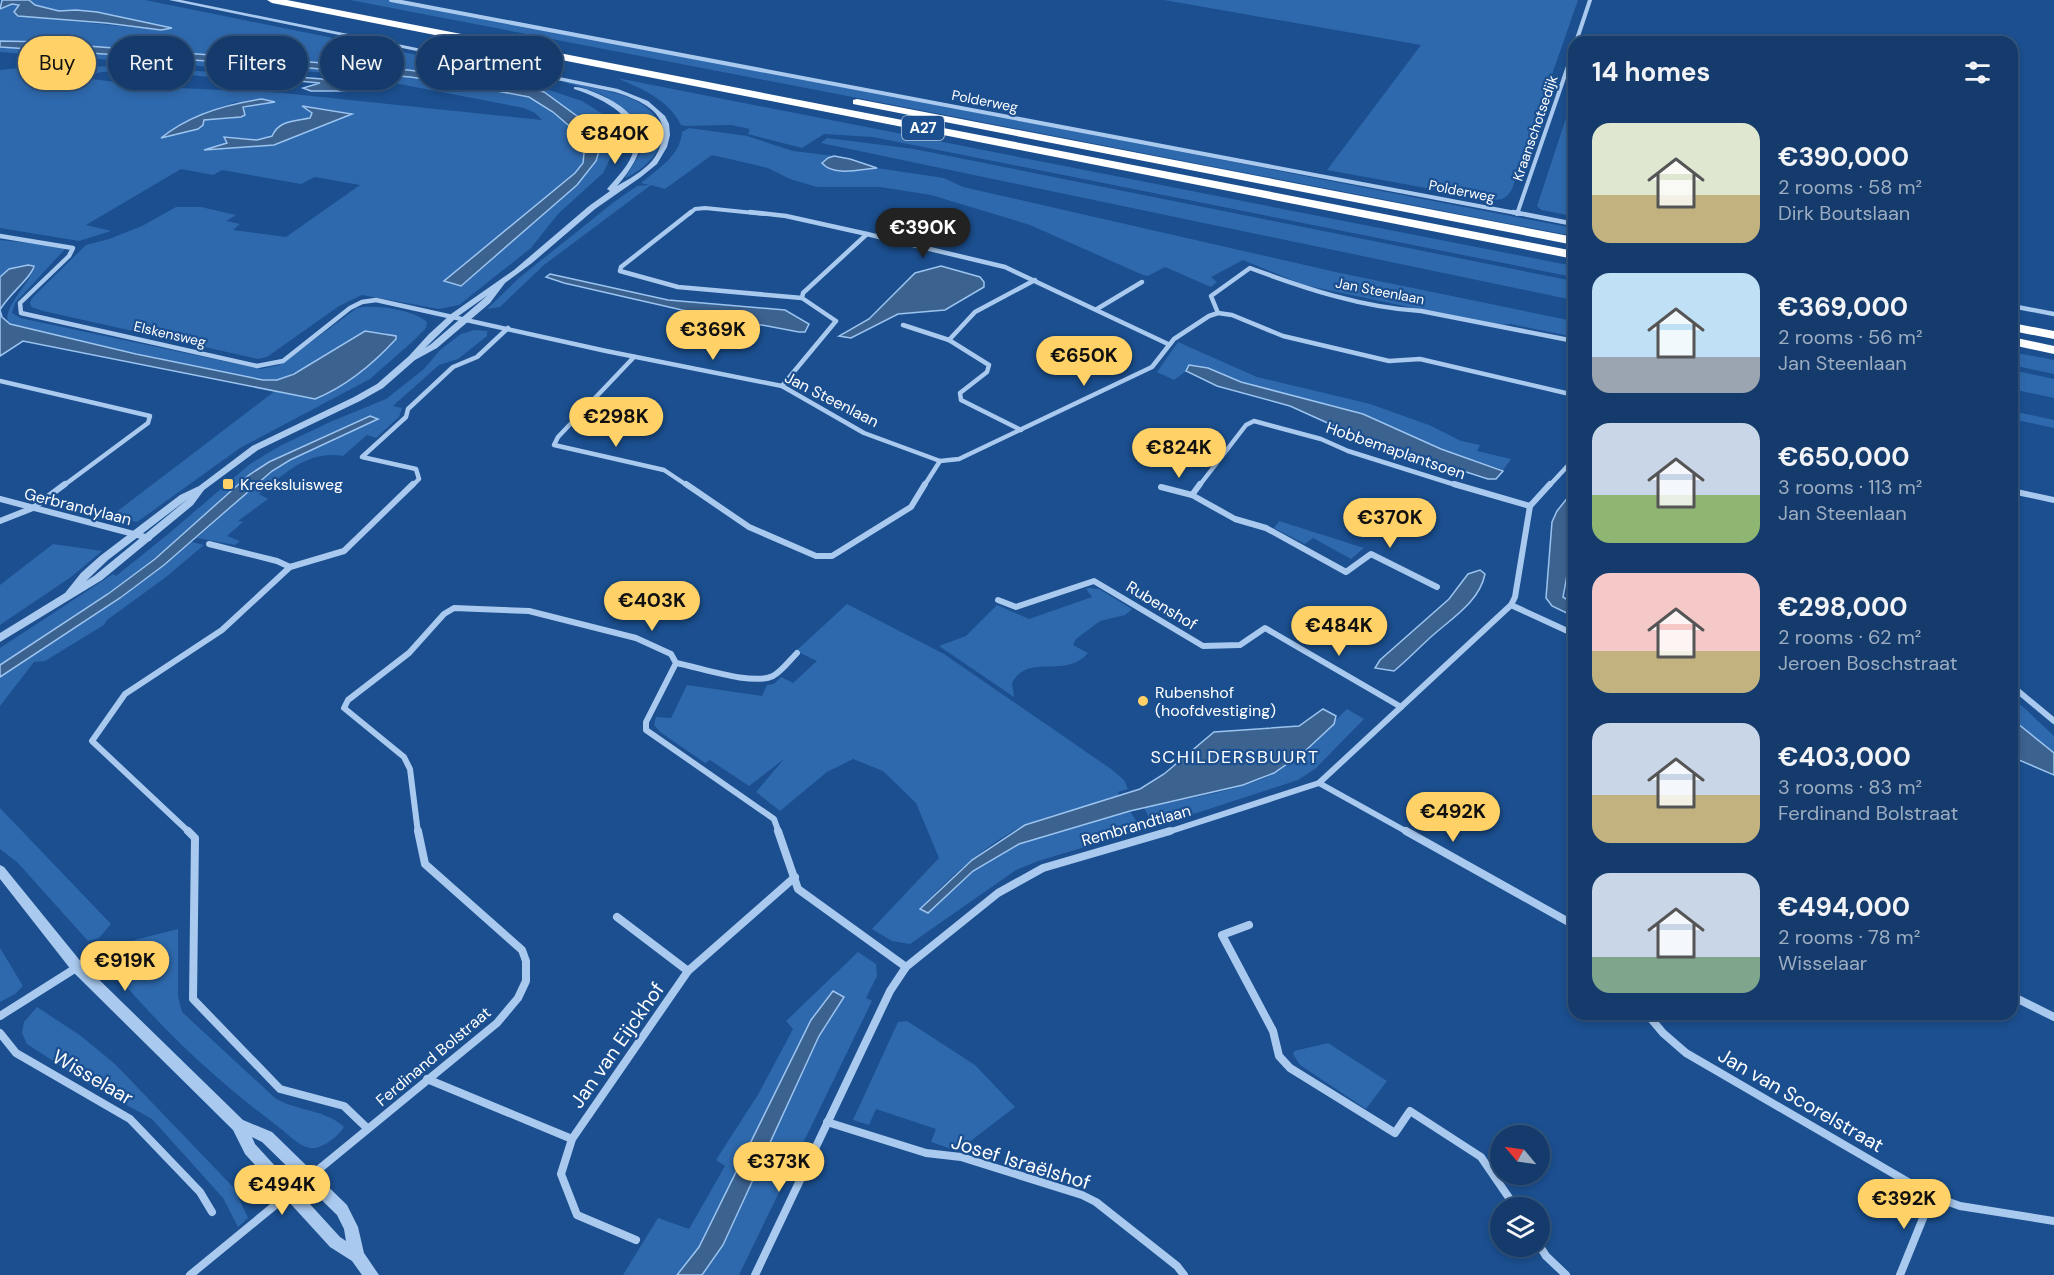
<!DOCTYPE html>
<html lang="en">
<head>
<meta charset="utf-8">
<style>
	body { margin:0; font-family:"DM Sans",sans-serif; background:#214673; color:#f1f3f6; height:100vh; display:flex; flex-direction:column; font-size:22px; white-space:nowrap }
	* { box-sizing:border-box; margin:0 }
	p { font-size:20px; color:#9dadc1 }
	.icon { flex:none; width:33px; height:33px; fill:none; stroke:currentColor; stroke-width:2; stroke-linecap:round; stroke-linejoin:round }
	.map { position:relative; flex:1; overflow:hidden }
	.side { position:absolute; left:1568px; top:36px; width:450px; height:984px; display:flex; flex-direction:column; background:#143b6b; border-radius:18px; box-shadow:0 3px 9px #0003,0 0 0 2px #33557e }
	.side>* { flex:none }
	.guide { position:absolute; left:18px; top:36px; width:570px; height:54px; display:flex; gap:12px }
	.needle { width:39px; rotate:299deg }
	.fabs { position:absolute; left:1490px; top:1125px; display:grid; gap:12px }
	.fabs a { display:grid; place-items:center; width:60px; height:60px; border-radius:50%; background:#143b6b; box-shadow:0 3px 9px #0003,0 0 0 2px #33557e; font-size:30px }
	.price { position:absolute; translate:-50% -51px; padding:0 14px; border-radius:21px; background:#ffd166; color:#111; font-size:20px; line-height:39px; filter:drop-shadow(0 2px 3px #0008) }
	.price::after { content:''; position:absolute; left:50%; top:36px; width:18px; height:14px; margin-left:-9px; background:inherit; clip-path:polygon(0 0,100% 0,50% 100%) }
	.price.current { background:#222; color:#fff }
	ul { padding:0; list-style:none }
	li { display:flex; align-items:center; gap:18px; height:150px; padding:0 24px }
	li span { display:grid; place-items:center; flex:none; width:168px; height:120px; border-radius:18px; color:#555 }
	li>.icon { margin-inline-start:auto }
	span .icon { width:72px; height:72px; fill:#fffc; stroke-width:1 }
	li b { font-size:26px }
	h2 { display:flex; justify-content:space-between; align-items:center; height:72px; padding:0 24px; font-size:26px }
	.tag { padding:0 21px; border-radius:27px; background:#143b6b; box-shadow:0 3px 9px #0003,0 0 0 2px #33557e; font-size:21px; line-height:54px }
	.tag.current { background:#ffd166; color:#111 }
	.map>svg:first-child { display:block }
</style>
</head>
<body>
<div class="map">
<svg width="2054" height="1275" viewBox="0 0 2054 1275">
	<rect width="100%" height="100%" fill="#1b4f8f"/>
	<g fill="#2e69ad" fill-rule="evenodd">
		<path d="M29,0h116l292,59 76,19 69,23 27,17 5,12 2,17 -13,26 -45,41 -27,34 -72,57 -20,4 -77,-14 -23,11 -72,51 -9,2 -215,-48 -12,-4 -1,-5 3,-5 53,-52 23,-6 33,-13 34,-19h25l35,8 -10,6 14,3 -7,6 53,7 74,-52 -45,-8 -14,7 -79,-14 -9,5 -32,-6 -95,56 25,6 -32,10 -79,-13v-158l38,-4 24,2 52,-2 132,8 -5,4c-40,2 -127,-18 -158,0l75,9 125,6 259,27 -7,-7 -11,-5 -177,-34 -94,-6h-37l-41,-5 -98,-5 -77,-6v-5l298,20 112,10 51,7 68,13 24,15 21,18 26,-1 -2,-4 -10,-1 -44,-32 -41,-10 -111,-14 -320,-23 1,-7 -9,-2c-17,12 -45,5 -64,5v-32l12,-5 8,1 -6,7 15,5 132,13 -85,-20 -17,1 -24,-6zM273,101c-21,5 -26,1 -41,18l-29,1 -41,17 6,-5 47,-23 21,-7zM303,106l48,7 -77,32 -40,1 -26,4 19,-7 -2,-6c27,2 40,9 58,-14l27,-5 2,-5zM585,143l11,18 -19,24 -116,101 23,-36 91,-77 8,-10z"/>
		<polygon points="350,0 398,0 1573,228 1573,236"/>
		<path d="M1164,0h414l-66,189c-5,9 -10,11 -20,11l-165,-30 94,-125z"/>
		<path d="M617,78l956,188v11l-700,-140 -49,-3 -22,14 -54,-14 2,-5 -19,-4 -46,1 -4,-1c-13,-26 -39,-36 -64,-47z"/>
		<path d="M562,82c10,0 22,4 32,6 27,6 55,11 67,39l-21,2c-15,-29 -48,-40 -78,-47z"/>
		<polygon points="1573,97 1573,216 1541,210 1537,206"/>
		<path d="M689,128l58,8 46,15 41,5 -6,2 -4,9 6,2 47,-1 67,10 19,9 377,86 233,48 1,16 -64,-13 -15,1 -191,-40 -61,-25 -32,17 6,5 -6,5 -46,-20 -17,9 -5,-1 -113,-50 -99,-30 -51,-8h-63l-27,-8 -22,-11 -56,-13 -47,34 -14,-4 -107,80 -44,42 -13,2 32,-31 95,-76 23,-16 12,-1 -8,-2c18,-15 39,-27 41,-51z"/>
		<path d="M662,133c1,19 -21,39 -37,45l16,-26 1,-17z"/>
		<polygon points="827,138 914,149 1573,281 1573,300 821,143"/>
		<path d="M0,240l67,7 -52,56 -3,10 8,5 241,51 19,-4 77,-57c17,-4 57,2 70,14l-1,6 -14,14 -42,37 -130,69 -103,74 -26,-6 164,-125 32,7 80,-65 -22,-2 -48,31 -40,18h-14l-43,-8 -187,-42c-7,-1 -17,-2 -24,-6 -9,-16 23,-42 25,-57 -14,-4 -24,1 -34,10z"/>
		<path d="M474,330l15,1 -2,1v4l-29,23 -19,6 -46,41 9,2 -3,9 -23,21 -9,-3 -24,21c-36,-6 -58,18 -84,38l9,5 -30,22 5,1 -16,14 13,5 -5,4 -38,-7 75,-67 18,-11 88,-41 -8,-3 -101,46 -20,13 -94,84 -47,35 -108,71v-17l113,-74 3,2 51,-41 83,-71 30,-18 50,-24 56,-23 38,-30 16,-19 21,-16z"/>
		<polygon points="1178,342 1257,377 1370,404 1429,425 1461,441 1480,445 1477,451 1511,459 1503,470 1441,449 1363,414 1241,382 1208,368 1189,365 1186,371 1174,380 1157,372"/>
		<polygon points="2012,352 2054,360 2054,374 2012,365"/>
		<polygon points="2012,370 2054,379 2054,398 2012,389"/>
		<polygon points="2012,411 2054,420 2054,428 2012,419"/>
		<polygon points="1279,521 1364,548 1351,559 1313,538 1305,544 1274,528"/>
		<polygon points="192,542 204,545 166,577 107,620 104,625 45,661 34,662 0,706 0,677 120,598"/>
		<polygon points="53,544 102,551 71,577 0,625 0,585"/>
		<path d="M1088,588l11,1 33,20 -7,6 -25,6 -24,18 -3,6 15,8c-23,27 -60,-1 -76,30l2,14 -75,-51 27,-10 31,-31 32,14 63,-22 -6,-8z"/>
		<path d="M847,604l97,50 167,115 13,11 4,9 -10,3 2,4c-30,11 -62,16 -92,28 -32,12 -86,58 -107,85l7,4 45,-42 46,-27 111,-33 12,19 -104,31 -22,9 -106,74 -18,-3 -20,-12 67,-71 -23,-55 -33,-32 -30,-12 -26,13 -47,39 -24,-19 28,-33 -35,27 -39,-26 -5,3 -45,-31 -6,-7 2,-8 15,1 16,-33 75,11 5,-11 7,-1 7,-7 12,6 24,-22 -21,-10z"/>
		<polygon points="2012,700 2022,706 2054,736 2054,753 2012,719"/>
		<path d="M1347,709l17,10 -49,50 -17,11 -144,47 -10,-19c34,-8 102,-18 130,-35 27,-17 51,-43 73,-64z"/>
		<polygon points="0,808 111,924 99,938 88,941 18,863 0,849"/>
		<path d="M178,929v68l4,15 93,86c21,13 50,11 69,29 -5,9 -23,23 -34,21 -12,-2 -24,-16 -34,-23 -67,-50 -128,-109 -180,-175z"/>
		<polygon points="0,948 23,986 15,994 0,1002"/>
		<polygon points="858,952 876,964 877,976 866,998 872,1001 739,1275 702,1275 723,1245 819,1036 844,997 833,991 811,1020 699,1247 677,1275 623,1275 658,1218 689,1229 725,1166 716,1160 759,1093 793,1029 786,1021"/>
		<polygon points="37,1007 81,1036 115,1064 234,1188 248,1218 238,1227 223,1198 152,1119 87,1083 27,1044 22,1033 24,1022"/>
		<polygon points="907,1021 975,1065 1015,1107 960,1149 954,1150 931,1142 936,1129 876,1109 869,1125 853,1120 898,1022"/>
		<polygon points="1328,1043 1387,1081 1366,1109 1300,1065 1293,1054 1294,1051"/>
	</g>
	<g fill="#3c6290" stroke="#9cc4f0" stroke-width="1.5">
		<polygon points="2,0 29,0 35,5 59,11 76,10 97,12 172,28 161,30 106,23 18,16 14,12 19,5 12,4 0,9"/>
		<polygon points="72,35 73,45 392,68 503,82 544,92 588,124 602,127 574,130 553,112 529,97 461,84 410,77 298,67 0,47 0,41 48,42"/>
		<polygon points="261,74 322,79 334,83 364,85 354,91 311,91 303,88 320,83 254,77"/>
		<path d="M262,99l13,3 -32,5 2,8 -4,2 -37,3 -1,5 -5,4 -37,9c28,-23 66,-34 101,-39z"/>
		<path d="M302,106l50,8 -78,31 -70,5 23,-7 -3,-6 33,3 15,-4c7,-16 23,-15 38,-18l2,-5z"/>
		<polygon points="597,141 600,148 596,161 577,185 461,286 444,281 575,173 583,163 585,143"/>
		<path d="M834,156l16,3 27,9c-15,1 -44,9 -55,-5l6,-5z"/>
		<path d="M28,265l6,1c-1,10 -27,30 -34,44l2,7 8,7 126,30 127,26h14l17,-6 71,-43 31,5v3c-23,25 -49,47 -81,60l-292,-58 -23,15v-79l9,-8z"/>
		<polygon points="941,266 980,277 984,282 984,287 945,310 898,314 851,338 839,336 869,319 915,273"/>
		<polygon points="550,274 668,300 785,310 809,324 805,332 799,332 682,310 564,283 546,277"/>
		<polygon points="1189,365 1208,368 1241,382 1363,414 1441,449 1503,471 1496,479 1488,479 1363,439 1290,406 1217,386 1186,371"/>
		<polygon points="370,416 378,419 290,460 272,471 164,565 120,598 0,677 0,665 108,594 155,559 249,475 269,462"/>
		<polygon points="1573,491 1573,565 1567,575 1563,597 1573,603 1573,616 1552,606 1546,598 1552,522 1557,511"/>
		<path d="M1480,570l5,4c-5,25 -28,41 -46,56 -16,13 -29,28 -45,41l-19,-3 5,-8 69,-61 19,-25z"/>
		<polygon points="1323,709 1336,716 1334,724 1304,752 1274,773 1243,785 1130,811 1019,844 973,871 928,913 920,909 972,860 1025,825 1140,789 1164,774 1214,732 1299,726"/>
		<polygon points="2012,719 2054,753 2054,775 2012,757"/>
		<polygon points="833,991 844,997 819,1036 723,1245 702,1275 677,1275 699,1247 811,1020"/>
	</g>
	<g fill="none" stroke-linecap="round" stroke-linejoin="round">
		<g stroke="#a9c9ee" stroke-width="4">
			<polyline points="391,0 1521,214"/>
			<polyline points="1576,42 1590,0"/>
			<polyline points="689,214 695,209 705,208 765,214"/>
			<polyline points="1517,214 1574,49"/>
		</g>
		<g stroke="#a9c9ee" stroke-width="4.5">
			<polyline points="691,212 621,267 620,271 678,287 802,298"/>
			<polyline points="750,212 786,216 867,234"/>
			<polyline points="1513,212 1574,224"/>
			<polyline points="0,236 73,248 69,256 20,303 21,313 257,366 283,361 350,308 362,302 376,300 606,351 782,386 864,433 940,461 959,459 1152,367 1174,339 1209,316 1218,313 1232,315 1283,336 1389,361 1420,359 1574,395"/>
			<polyline points="2012,306 2054,314"/>
			<polyline points="1097,309 1142,282"/>
			<path d="M1218,313l-7,-17 39,-28c54,20 113,40 171,43l153,30"/>
			<polyline points="903,325 949,340 989,365 987,372 960,393 961,400 1021,430"/>
			<polyline points="949,340 975,312 1035,280"/>
			<polyline points="634,357 558,437 554,445 664,470 688,486"/>
			<polyline points="0,381 150,416 148,423 63,486"/>
			<polyline points="782,386 836,321 802,298 803,293 867,234 1005,267 1168,344"/>
			<polyline points="412,486 419,479 416,469 362,457 406,417 408,409 453,367 477,357 508,328"/>
			<polyline points="924,486 940,461"/>
			<polyline points="1199,486 1246,425 1254,421 1321,439 1348,451 1459,486"/>
			<polyline points="1549,486 1574,459"/>
		</g>
		<g stroke="#a9c9ee" stroke-width="6">
			<polyline points="686,484 749,527 816,556 832,556 911,507 925,484"/>
			<polyline points="1200,484 1192,495 1235,519 1266,528 1346,572 1371,554 1437,587"/>
			<polyline points="1454,484 1530,506"/>
			<polyline points="1161,487 1192,495"/>
			<polyline points="2012,491 2054,500"/>
			<polyline points="0,499 149,538"/>
			<polyline points="0,521 33,508 65,484"/>
			<polyline points="209,544 277,561 290,567 344,551 413,484"/>
			<polyline points="998,600 1016,607 1094,581 1203,646 1240,645 1265,628 1401,707"/>
			<polyline points="1511,605 1574,634"/>
			<path d="M676,663c23,4 76,23 97,13 9,-5 17,-16 24,-23"/>
			<polyline points="2012,686 2054,721"/>
			<polyline points="1319,783 1409,833"/>
			<polyline points="190,833 92,741 125,694 222,630 290,567"/>
			<polyline points="418,833 410,769 404,757 344,708 348,700 409,653 444,614 454,608 529,611 636,638 671,654 676,663 646,722 646,730 774,819 779,833"/>
			<polyline points="1165,833 1319,783 1511,605 1515,597 1530,506 1550,484"/>
		</g>
		<g stroke="#a9c9ee" stroke-width="8">
			<polyline points="188,831 195,838 193,999 280,1089 344,1106 367,1128"/>
			<polyline points="778,831 798,889 906,967"/>
			<polyline points="1406,831 1574,925"/>
			<polyline points="617,917 688,971 572,1139 561,1174 577,1215 636,1240"/>
			<polyline points="1249,925 1222,935 1273,1031 1279,1056 1290,1068 1395,1133 1410,1111 1481,1157 1516,1208"/>
			<polyline points="688,971 795,877"/>
			<polyline points="2012,996 2054,1017"/>
			<polyline points="1647,1014 1663,1033 1686,1053 1932,1196 1960,1206 2054,1221"/>
			<polyline points="0,1016 76,968"/>
			<polyline points="0,1033 16,1053 130,1119 200,1192 212,1212"/>
			<polyline points="427,1079 572,1139"/>
			<polyline points="827,1122 926,1153 961,1157 1082,1195 1096,1202 1177,1266 1184,1275"/>
			<polyline points="1539,1245 1546,1256 1566,1275"/>
			<polyline points="190,1275 497,1023 518,998 526,981 526,961 522,950 425,864 418,831"/>
			<polyline points="755,1275 890,991 906,967 998,893 1043,868 1170,831"/>
			<polyline points="1900,1275 1932,1196"/>
		</g>
		<g fill="#a9c9ee" fill-rule="evenodd">
			<path d="M169,0h12l437,89 30,12 17,15 4,8 1,11 -3,12 -10,17 -16,13 -46,32 -63,54 -27,20 -15,20 -53,45 -22,12 -32,28 -23,13 -102,49 -54,40 -11,15 -91,75 -102,62v-9l65,-40 16,-20 19,-17 80,-61 19,-9 53,-40 102,-49 23,-13 32,-28 20,-22 22,-20 63,-44 75,-64 21,-15 -3,-2c9,-11 20,-21 25,-34 14,-37 -31,-57 -58,-66v-2c11,0 24,7 35,12 45,25 37,53 8,87 12,-7 25,-14 35,-25 5,-6 8,-13 10,-21 7,-29 -25,-41 -47,-48zM488,295l-57,49 -6,4 32,-31zM189,498l-95,78 -8,5 22,-21z"/>
			<path d="M0,865l4,2 78,96 161,157 29,12 75,73 11,22 6,26 15,22h-17l-10,-14 -22,-14 -85,-93 -12,-24 -161,-159 -72,-92zM252,1137l10,5 75,73 7,14 2,12 -6,-4 -85,-93z"/>
		</g>
		<g fill="#fff" fill-rule="evenodd">
			<polygon points="267,0 287,0 1574,251 1574,259 272,3"/>
			<polygon points="857,99 1574,237 1574,245 853,104 853,100"/>
			<polygon points="2012,323 2054,331 2054,339 2012,331"/>
			<polygon points="2012,337 2054,346 2054,354 2012,345"/>
		</g>
	</g>
	<g fill="#ffd166" stroke="#1b4f8f" stroke-width="2">
		<rect x="222" y="478" width="12" height="12" rx="3"/>
		<circle cx="1143" cy="701" r="6"/>
	</g>
	<g text-anchor="middle" stroke-width="4.5" stroke-linejoin="round" paint-order="stroke">
		<g font-size="14" fill="#fff" stroke="#1b4f8f">
			<text transform="translate(985 101) rotate(11)" y="5">Polderweg</text>
			<text transform="translate(1535 128) rotate(-71)" y="5">Kraanschotsedijk</text>
			<text transform="translate(1462 191) rotate(11)" y="5">Polderweg</text>
			<text transform="translate(1380 291) rotate(11)" y="5">Jan Steenlaan</text>
			<text transform="translate(170 334) rotate(13)" y="5">Elskensweg</text>
		</g>
		<rect fill="#1b4f8f" stroke="#bbcadd" stroke-width="1.5" x="902" y="116" width="42" height="24" rx="4.5"/>
		<g font-size="15" font-weight="bold" fill="#fff">
			<text x="923" y="133">A27</text>
		</g>
		<g font-size="16" fill="#fff" stroke="#1b4f8f">
			<text transform="translate(832 399) rotate(27)" y="6">Jan Steenlaan</text>
			<text transform="translate(1396 450) rotate(19)" y="6">Hobbemaplantsoen</text>
			<text transform="translate(78 506) rotate(14)" y="6">Gerbrandylaan</text>
			<text transform="translate(1162 605) rotate(31)" y="6">Rubenshof</text>
			<text transform="translate(1136 825) rotate(-16)" y="6">Rembrandtlaan</text>
			<text transform="translate(433 1056) rotate(-40)" y="6">Ferdinand Bolstraat</text>
		</g>
		<g font-size="16" fill="#fff" stroke="#1b4f8f" text-anchor="start">
			<text x="240" y="490">Kreeksluisweg</text>
			<text x="1155" y="698">Rubenshof<tspan x="1155" dy="18">(hoofdvestiging)</tspan></text>
		</g>
		<g font-size="18" letter-spacing="1.5" fill="#fff" stroke="#1b4f8f">
			<text x="1235" y="763">SCHILDERSBUURT</text>
		</g>
		<g font-size="20" fill="#fff" stroke="#1b4f8f">
			<text transform="translate(617 1045) rotate(-55)" y="7">Jan van Eijckhof</text>
			<text transform="translate(93 1077) rotate(30)" y="7">Wisselaar</text>
			<text transform="translate(1801 1100) rotate(30)" y="7">Jan van Scorelstraat</text>
			<text transform="translate(1021 1162) rotate(17)" y="7">Josef Israëlshof</text>
		</g>
	</g>
</svg>
<div class="fabs">
<a><svg class="needle" viewBox="-14 -14 28 28"><path d="M0-13l5 13h-10z" fill="#e53935"/><path d="M0 13l5-13h-10z" fill="#9dadc1"/></svg></a>
<a><svg class="icon" aria-label="layers" viewBox="0 0 24 24"><path d="M12 4l9 5-9 5-9-5zM3 14l9 5 9-5"/></svg></a>
</div>
<b class="price" style="left:615px;top:165px">€840K</b>
<b class="price current" style="left:923px;top:259px">€390K</b>
<b class="price" style="left:713px;top:361px">€369K</b>
<b class="price" style="left:1084px;top:387px">€650K</b>
<b class="price" style="left:616px;top:448px">€298K</b>
<b class="price" style="left:1179px;top:479px">€824K</b>
<b class="price" style="left:1390px;top:549px">€370K</b>
<b class="price" style="left:652px;top:632px">€403K</b>
<b class="price" style="left:1339px;top:657px">€484K</b>
<b class="price" style="left:1453px;top:843px">€492K</b>
<b class="price" style="left:125px;top:992px">€919K</b>
<b class="price" style="left:779px;top:1193px">€373K</b>
<b class="price" style="left:282px;top:1216px">€494K</b>
<b class="price" style="left:1904px;top:1230px">€392K</b>
<div class="guide">
<a class="tag current">Buy</a>
<a class="tag">Rent</a>
<a class="tag">Filters</a>
<a class="tag">New</a>
<a class="tag">Apartment</a>
</div>
<section class="side">
<h2>14 homes<svg class="icon" aria-label="filters" viewBox="0 0 24 24"><path d="M4 7h16M4 17h16"/><circle cx="9" cy="7" r="2"/><circle cx="15" cy="17" r="2"/></svg></h2>
<ul>
<li><span style="background:linear-gradient(#dfe7d0 60%,#c2b280 0)"><svg class="icon" aria-label="home" viewBox="0 0 24 24"><path d="M3 11l9-7 9 7M6 9v11h12V9"/></svg></span><div><b>€390,000</b><p>2 rooms · 58 m²</p><p>Dirk Boutslaan</p></div></li>
<li><span style="background:linear-gradient(#bfe0f5 70%,#9aa5b1 0)"><svg class="icon" aria-label="home" viewBox="0 0 24 24"><path d="M3 11l9-7 9 7M6 9v11h12V9"/></svg></span><div><b>€369,000</b><p>2 rooms · 56 m²</p><p>Jan Steenlaan</p></div></li>
<li><span style="background:linear-gradient(#c9d6e8 60%,#8fb573 0)"><svg class="icon" aria-label="home" viewBox="0 0 24 24"><path d="M3 11l9-7 9 7M6 9v11h12V9"/></svg></span><div><b>€650,000</b><p>3 rooms · 113 m²</p><p>Jan Steenlaan</p></div></li>
<li><span style="background:linear-gradient(#f6c9c9 65%,#c2b280 0)"><svg class="icon" aria-label="home" viewBox="0 0 24 24"><path d="M3 11l9-7 9 7M6 9v11h12V9"/></svg></span><div><b>€298,000</b><p>2 rooms · 62 m²</p><p>Jeroen Boschstraat</p></div></li>
<li><span style="background:linear-gradient(#c9d6e8 60%,#c2b280 0)"><svg class="icon" aria-label="home" viewBox="0 0 24 24"><path d="M3 11l9-7 9 7M6 9v11h12V9"/></svg></span><div><b>€403,000</b><p>3 rooms · 83 m²</p><p>Ferdinand Bolstraat</p></div></li>
<li><span style="background:linear-gradient(#c9d6e8 70%,#7fa58c 0)"><svg class="icon" aria-label="home" viewBox="0 0 24 24"><path d="M3 11l9-7 9 7M6 9v11h12V9"/></svg></span><div><b>€494,000</b><p>2 rooms · 78 m²</p><p>Wisselaar</p></div></li>
</ul>
</section>
</div>
</body>
</html>
